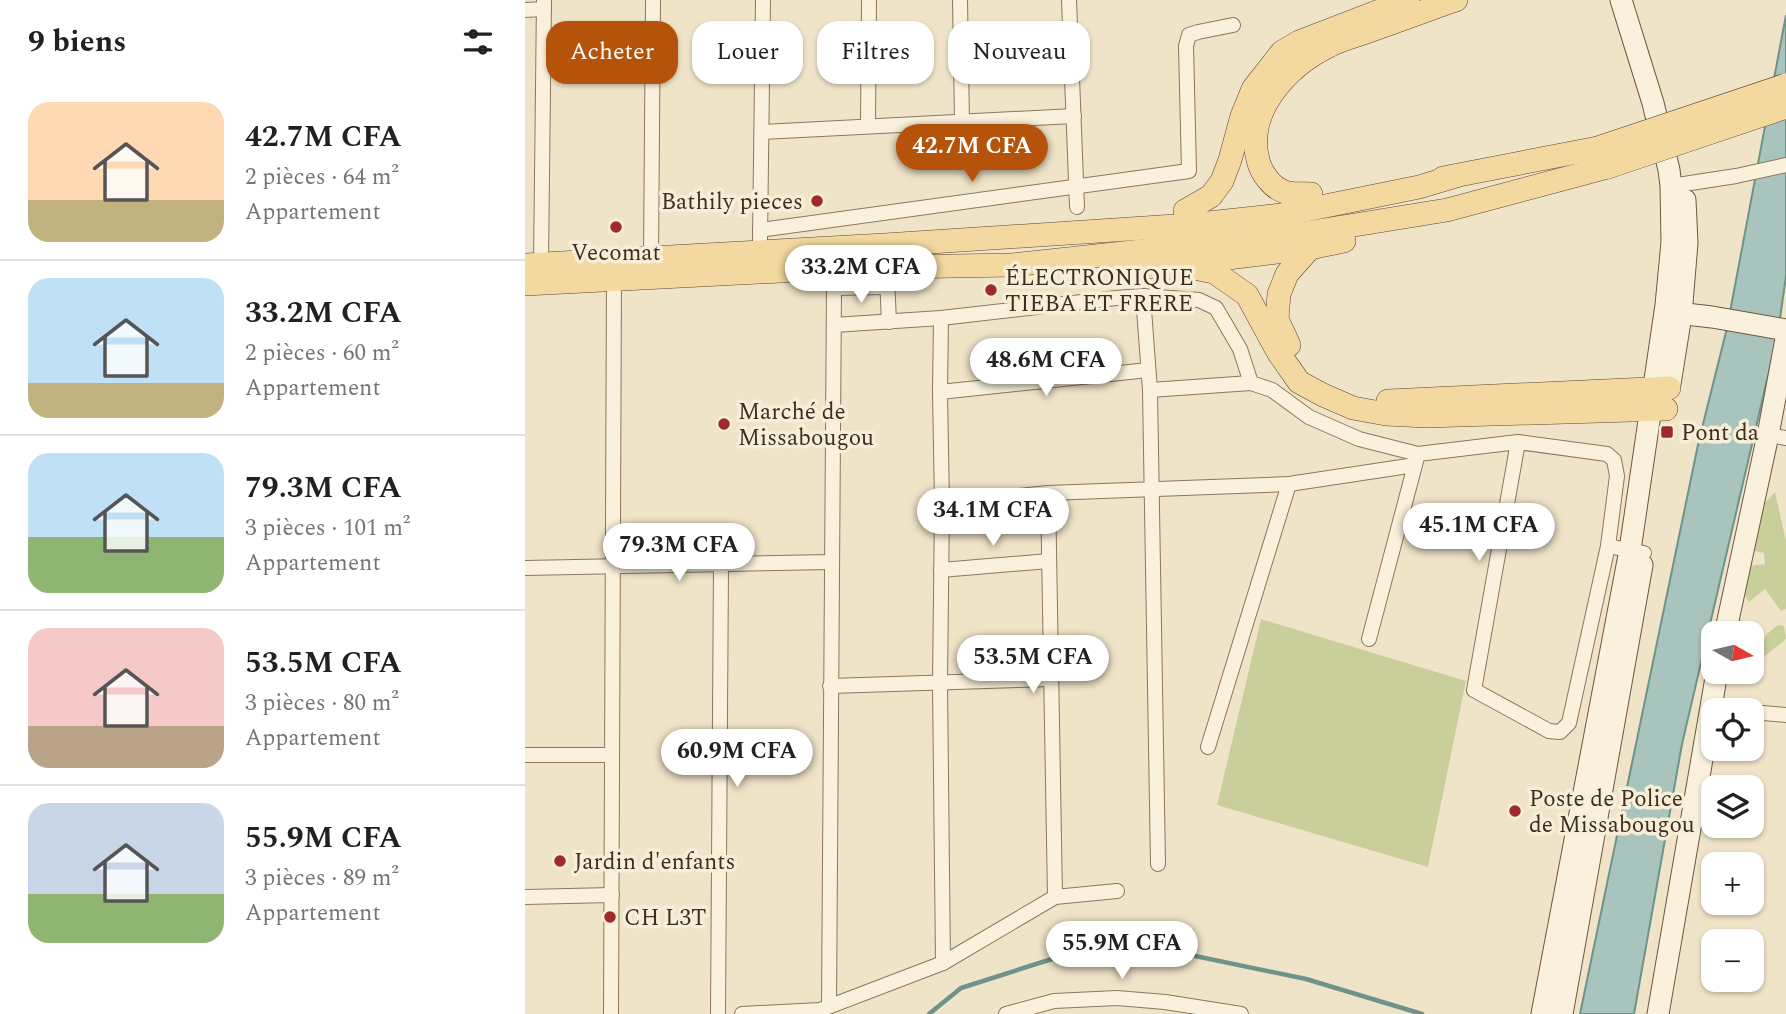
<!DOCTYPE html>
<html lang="fr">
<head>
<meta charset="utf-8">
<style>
	body { margin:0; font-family:Spectral,serif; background:#f6f6f6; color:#202124; height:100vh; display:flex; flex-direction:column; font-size:26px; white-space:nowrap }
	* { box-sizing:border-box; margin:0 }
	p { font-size:23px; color:#757577 }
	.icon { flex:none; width:38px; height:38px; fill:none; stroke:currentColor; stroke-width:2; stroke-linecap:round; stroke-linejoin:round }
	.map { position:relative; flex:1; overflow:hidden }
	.side { display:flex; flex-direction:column; background:#fff; width:525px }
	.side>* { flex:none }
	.top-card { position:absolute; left:21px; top:21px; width:665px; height:63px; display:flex; gap:14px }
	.needle { width:46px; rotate:98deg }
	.buttons { position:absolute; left:1176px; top:621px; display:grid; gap:14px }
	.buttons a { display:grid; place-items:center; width:63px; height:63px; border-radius:14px; background:#fff; box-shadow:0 2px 5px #0004; font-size:35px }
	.price { position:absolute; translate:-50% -60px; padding:0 16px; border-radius:24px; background:#fff; color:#222; font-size:23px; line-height:46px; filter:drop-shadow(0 2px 4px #0008) }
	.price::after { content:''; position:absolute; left:50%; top:42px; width:21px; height:16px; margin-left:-10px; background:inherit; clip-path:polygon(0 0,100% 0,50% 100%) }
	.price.on { background:#b45309; color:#fff }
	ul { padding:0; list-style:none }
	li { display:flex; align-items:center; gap:21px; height:175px; padding:0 28px }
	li+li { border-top:2px solid #e0e0e0 }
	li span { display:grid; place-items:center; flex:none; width:196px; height:140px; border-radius:21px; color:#555 }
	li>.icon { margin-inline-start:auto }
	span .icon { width:84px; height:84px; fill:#fffc; stroke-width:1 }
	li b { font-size:30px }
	h2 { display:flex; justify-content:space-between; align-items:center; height:84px; padding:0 28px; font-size:30px }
	.tag { padding:0 24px; border-radius:21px; background:#fff; box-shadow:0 2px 5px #0004; font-size:24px; line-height:63px }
	.tag.on { background:#b45309; color:#fff }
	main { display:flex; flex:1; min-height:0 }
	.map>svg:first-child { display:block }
</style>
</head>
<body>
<main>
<section class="side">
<h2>9 biens<svg class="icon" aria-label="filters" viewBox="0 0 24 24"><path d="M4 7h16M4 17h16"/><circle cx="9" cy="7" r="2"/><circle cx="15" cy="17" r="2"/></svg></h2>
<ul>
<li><span style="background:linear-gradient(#ffd9b3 70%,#c2b280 0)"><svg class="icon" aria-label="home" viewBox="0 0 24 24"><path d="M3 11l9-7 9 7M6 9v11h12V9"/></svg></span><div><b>42.7M CFA</b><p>2 pièces · 64 m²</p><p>Appartement</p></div></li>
<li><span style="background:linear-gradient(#bfe0f5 75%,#c2b280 0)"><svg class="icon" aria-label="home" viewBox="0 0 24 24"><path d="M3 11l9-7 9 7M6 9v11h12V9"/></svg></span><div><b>33.2M CFA</b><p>2 pièces · 60 m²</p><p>Appartement</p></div></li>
<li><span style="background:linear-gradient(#bfe0f5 60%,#8fb573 0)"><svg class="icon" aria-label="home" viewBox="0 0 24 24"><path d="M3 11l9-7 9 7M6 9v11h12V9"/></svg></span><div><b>79.3M CFA</b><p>3 pièces · 101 m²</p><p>Appartement</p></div></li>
<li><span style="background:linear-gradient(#f6c9c9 70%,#b9a48a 0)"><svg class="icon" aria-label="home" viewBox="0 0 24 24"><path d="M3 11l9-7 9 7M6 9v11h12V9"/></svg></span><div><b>53.5M CFA</b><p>3 pièces · 80 m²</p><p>Appartement</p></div></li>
<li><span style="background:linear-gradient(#c9d6e8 65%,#8fb573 0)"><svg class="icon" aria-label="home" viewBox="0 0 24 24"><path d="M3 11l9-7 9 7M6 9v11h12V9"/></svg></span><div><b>55.9M CFA</b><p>3 pièces · 89 m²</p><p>Appartement</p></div></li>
</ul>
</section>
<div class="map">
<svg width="1261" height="1014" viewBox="0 0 1261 1014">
	<rect width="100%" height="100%" fill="#f0e4c8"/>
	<g fill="#c9cf9b">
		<polygon points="1250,492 1261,541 1261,609 1256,611 1240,589 1224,602 1219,594 1224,566 1240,564 1239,553 1225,550 1235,508"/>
		<polygon points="736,619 941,681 903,867 692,805"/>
		<polygon points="1253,625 1259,626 1261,639 1240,656 1233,651 1242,634"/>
	</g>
	<polygon fill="#a9c4bc" stroke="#6f938a" stroke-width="2" points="1261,15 1261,276 1253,333 1157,744 1109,1014 1055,1014 1174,440 1202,328"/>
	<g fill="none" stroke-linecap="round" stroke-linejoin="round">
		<polyline stroke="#6f938a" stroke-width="4.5" points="404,1014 436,988 527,959 651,952 781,979 897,1014"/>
		<g stroke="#8d765c" stroke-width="16">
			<g id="street">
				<polyline points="435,0 437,122"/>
				<polyline points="544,0 552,207"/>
				<polyline points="0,10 19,9"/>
				<polyline points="343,126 344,0"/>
				<polyline points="237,132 549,116"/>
				<polyline points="1146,186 1211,176 1261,165"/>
				<polyline points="235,230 664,171 661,46 664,35 673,32 708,25"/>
				<polyline points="235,240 238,0"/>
				<polyline points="126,258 128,0"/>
				<polyline points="16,265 19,0"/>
				<polyline points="362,278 364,322"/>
				<polyline points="618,296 625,390 633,864"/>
				<polyline points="416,318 415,392 417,504 415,683 418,963"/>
				<polyline points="309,325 416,318 591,298 618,296 674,300 691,308 715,349 726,383 747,390 784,417 834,439 893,454"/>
				<polyline points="625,390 726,383"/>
				<polyline points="415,392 623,370"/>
				<polyline points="1243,435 1261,438"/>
				<polyline points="523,493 530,897"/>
				<polyline points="417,504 523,493 764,484 890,465 893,454 993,442 1082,454 1089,460 1092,476 1083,546 1044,723 1035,732 1024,731 949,690 993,442"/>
				<polyline points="1083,546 1119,553"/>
				<polyline points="0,568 306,562"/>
				<polyline points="416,570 524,561"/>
				<polyline points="844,639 890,465"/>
				<polyline points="305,686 525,679"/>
				<polyline points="1185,707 1216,710"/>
				<polyline points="1227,712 1261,715"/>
				<polyline points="683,747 764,484"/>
				<polyline points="0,755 87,755"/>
				<polyline points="0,897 87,895"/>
				<polyline points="304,1006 309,288 362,287"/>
				<polyline points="86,1014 89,279"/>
				<polyline points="193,1014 196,565"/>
				<polyline points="217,1014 295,1010 418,963 530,897 592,891"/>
				<polyline points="481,1014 529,1001 592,998 640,1002 716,1014"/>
			</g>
		</g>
		<g stroke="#6f573f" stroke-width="23">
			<g id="secondary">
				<polyline points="1143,312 1187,317 1261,330"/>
				<polyline points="1145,384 1156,315 1162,243 1160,200"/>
				<polyline points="1200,634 1243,435 1261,339"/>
				<polyline points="1017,1014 1105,550 1141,305 1147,242 1146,186 1144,170 1128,103 1096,0"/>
				<polyline points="1037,1014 1117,565"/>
				<polyline points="1133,1014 1192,672"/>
			</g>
		</g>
		<g stroke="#5b4430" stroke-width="24">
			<g id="primary">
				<polyline points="918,178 1073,148"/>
				<path d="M786,194c-7,-1 -19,1 -26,-2 -13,-4 -24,-19 -27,-32 -13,-49 30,-94 71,-114 12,-7 27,-10 40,-15 29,-10 58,-21 87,-31"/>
				<polyline points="660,211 686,196 697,181 705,160 717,116 728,89 757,52 774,42 883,0"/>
				<polyline points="670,262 785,248"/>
				<polyline points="0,265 360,245 665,225 756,215 894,187 931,176"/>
				<polyline points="596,266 669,268 689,272 722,295 753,352 774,382 798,395 828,408 861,414 901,416 1141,409"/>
				<polyline points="0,284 314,268 487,265 774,234 922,210 1083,167"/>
				<polyline points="764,345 752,319 754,294 762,274 785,248 819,241"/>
				<polyline points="863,401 1144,388"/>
			</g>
		</g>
		<use href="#street" stroke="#faf1dc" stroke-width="14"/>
		<use href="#secondary" stroke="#faf1dc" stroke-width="21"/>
		<use href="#primary" stroke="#f3d9a0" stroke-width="23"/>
		<g stroke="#5b4430" stroke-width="24" stroke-linecap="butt">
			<g id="primary-bridge">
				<polyline points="1073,148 1261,85"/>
				<polyline points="1083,167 1261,107"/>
			</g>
		</g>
		<use href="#primary-bridge" stroke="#f3d9a0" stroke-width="23"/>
	</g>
	<g fill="#9e2a2b" stroke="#f7eed8" stroke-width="2.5">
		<circle cx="292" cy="201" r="7"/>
		<circle cx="91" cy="227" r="7"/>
		<circle cx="466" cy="290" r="7"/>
		<circle cx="199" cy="424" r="7"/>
		<rect x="1135" y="425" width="14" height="14" rx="3.5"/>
		<circle cx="990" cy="811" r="7"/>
		<circle cx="35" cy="861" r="7"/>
		<circle cx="85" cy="917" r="7"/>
	</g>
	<g text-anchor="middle" stroke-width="7" stroke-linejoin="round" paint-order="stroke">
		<g font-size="23" fill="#3d2e20" stroke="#f7eed8" text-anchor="start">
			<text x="278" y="209" text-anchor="end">Bathily pieces</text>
			<text x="91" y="260" text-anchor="middle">Vecomat</text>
			<text x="480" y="285">ÉLECTRONIQUE<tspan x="480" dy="26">TIEBA ET FRERE</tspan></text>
			<text x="213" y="419">Marché de<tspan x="213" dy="26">Missabougou</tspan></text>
			<text x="1156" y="440">Pont da</text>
			<text x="1004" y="806">Poste de Police<tspan x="1004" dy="26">de Missabougou</tspan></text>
			<text x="49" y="869">Jardin d'enfants</text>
			<text x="99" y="925">CH L3T</text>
		</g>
	</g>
</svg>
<div class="buttons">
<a><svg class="needle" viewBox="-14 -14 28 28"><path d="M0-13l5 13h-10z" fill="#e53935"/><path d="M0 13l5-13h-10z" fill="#757577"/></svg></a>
<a><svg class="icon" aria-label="locate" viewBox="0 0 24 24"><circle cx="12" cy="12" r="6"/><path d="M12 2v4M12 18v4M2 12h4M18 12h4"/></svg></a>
<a><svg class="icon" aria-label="layers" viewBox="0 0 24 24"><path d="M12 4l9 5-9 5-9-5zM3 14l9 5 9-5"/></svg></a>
<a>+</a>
<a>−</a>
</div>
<b class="price on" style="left:447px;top:184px">42.7M CFA</b>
<b class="price" style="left:336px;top:305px">33.2M CFA</b>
<b class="price" style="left:521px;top:398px">48.6M CFA</b>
<b class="price" style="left:468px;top:548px">34.1M CFA</b>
<b class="price" style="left:954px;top:563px">45.1M CFA</b>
<b class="price" style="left:154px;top:583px">79.3M CFA</b>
<b class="price" style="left:508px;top:695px">53.5M CFA</b>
<b class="price" style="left:212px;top:789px">60.9M CFA</b>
<b class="price" style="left:597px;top:981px">55.9M CFA</b>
<div class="top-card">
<a class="tag on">Acheter</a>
<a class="tag">Louer</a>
<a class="tag">Filtres</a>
<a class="tag">Nouveau</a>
</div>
</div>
</main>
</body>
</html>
